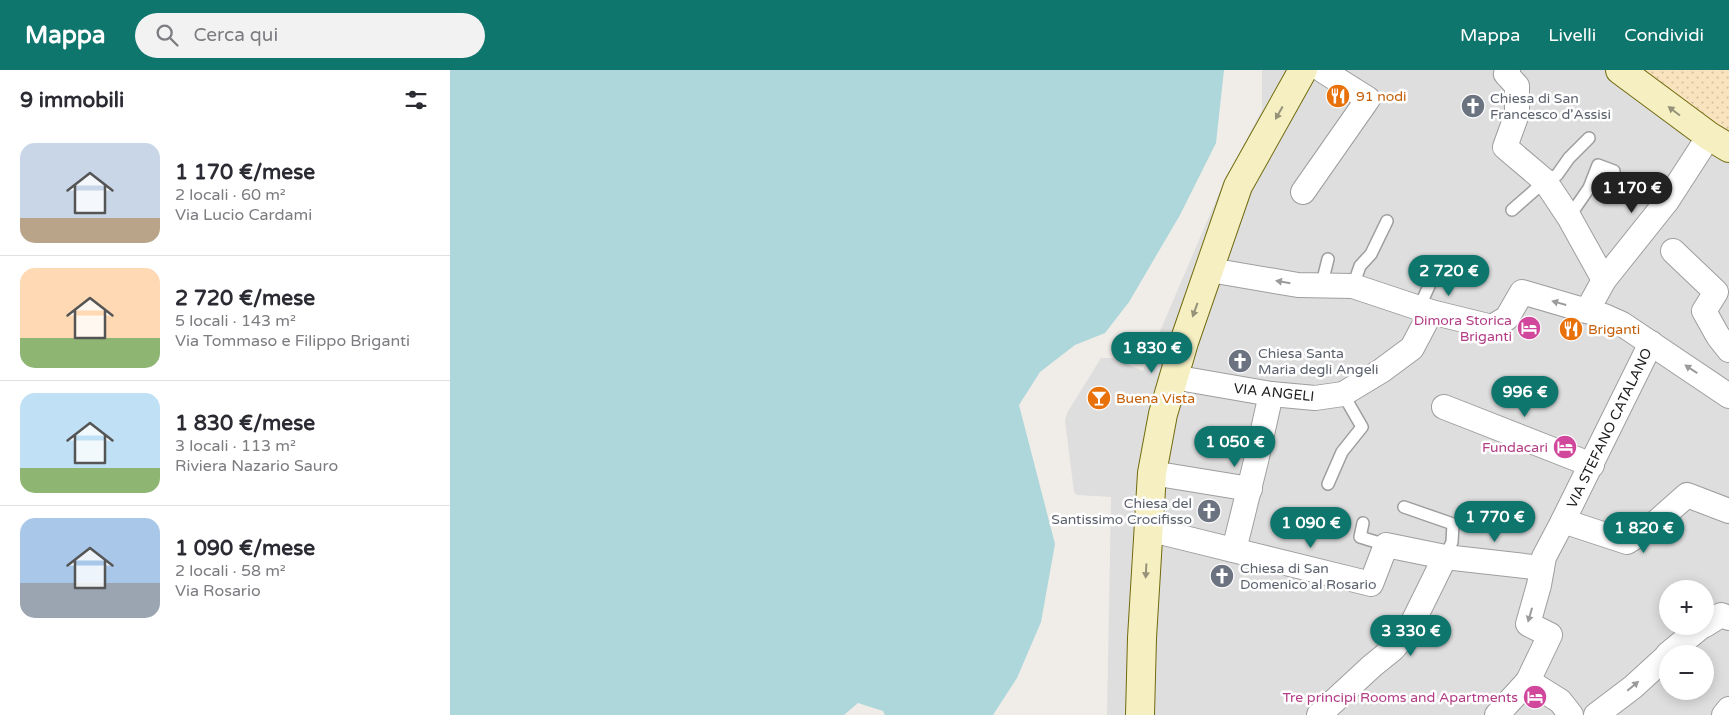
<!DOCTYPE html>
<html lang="it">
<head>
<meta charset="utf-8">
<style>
	body { margin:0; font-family:"Varela Round",sans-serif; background:#f2f2f3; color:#2b2b33; height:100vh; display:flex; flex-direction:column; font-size:19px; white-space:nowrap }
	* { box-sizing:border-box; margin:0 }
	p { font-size:16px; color:#7c7c81 }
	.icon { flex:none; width:28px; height:28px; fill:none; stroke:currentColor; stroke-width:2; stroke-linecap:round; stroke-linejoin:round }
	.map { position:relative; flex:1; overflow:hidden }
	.drawer { display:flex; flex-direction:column; background:#fff; width:450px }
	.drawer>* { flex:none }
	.controls { position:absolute; left:1209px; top:510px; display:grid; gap:10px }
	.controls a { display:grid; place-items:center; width:55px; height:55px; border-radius:50%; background:#fff; box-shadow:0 2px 12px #0003; font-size:25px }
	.price { position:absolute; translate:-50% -42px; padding:0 11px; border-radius:18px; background:#0f766e; color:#fff; font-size:16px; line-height:32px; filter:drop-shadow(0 1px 2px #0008) }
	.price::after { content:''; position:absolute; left:50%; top:30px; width:15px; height:11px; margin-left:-8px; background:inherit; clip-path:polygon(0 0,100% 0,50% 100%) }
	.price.selected { background:#222; color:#fff }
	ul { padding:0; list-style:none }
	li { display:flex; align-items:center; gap:15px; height:125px; padding:0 20px }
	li+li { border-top:1px solid #e1e1e2 }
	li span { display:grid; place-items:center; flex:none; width:140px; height:100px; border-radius:15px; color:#555 }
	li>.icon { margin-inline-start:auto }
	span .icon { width:60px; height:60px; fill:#fffc; stroke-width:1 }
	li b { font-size:21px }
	h2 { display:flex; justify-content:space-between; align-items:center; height:60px; padding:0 20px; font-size:21px }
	header { display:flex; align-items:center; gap:30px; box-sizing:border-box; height:70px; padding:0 25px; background:#0f766e; color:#fff }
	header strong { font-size:24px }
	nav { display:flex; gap:28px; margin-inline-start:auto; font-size:18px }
	.search { width:350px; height:45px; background:#f2f2f3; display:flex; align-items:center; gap:12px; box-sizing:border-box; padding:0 18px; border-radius:28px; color:#7c7c81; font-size:19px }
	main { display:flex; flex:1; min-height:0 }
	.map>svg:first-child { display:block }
</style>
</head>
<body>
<header>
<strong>Mappa</strong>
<div class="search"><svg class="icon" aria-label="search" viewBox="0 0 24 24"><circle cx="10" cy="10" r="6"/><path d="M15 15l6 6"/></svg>Cerca qui</div>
<nav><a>Mappa</a><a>Livelli</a><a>Condividi</a></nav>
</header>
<main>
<section class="drawer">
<h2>9 immobili<svg class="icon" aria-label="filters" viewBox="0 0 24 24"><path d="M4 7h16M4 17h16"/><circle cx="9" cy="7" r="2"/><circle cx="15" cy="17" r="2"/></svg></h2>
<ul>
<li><span style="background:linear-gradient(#c9d6e8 75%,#b9a48a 0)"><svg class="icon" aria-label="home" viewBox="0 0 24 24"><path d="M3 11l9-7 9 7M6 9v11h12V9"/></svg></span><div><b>1 170 €/mese</b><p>2 locali · 60 m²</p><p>Via Lucio Cardami</p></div></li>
<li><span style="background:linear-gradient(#ffd9b3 70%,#8fb573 0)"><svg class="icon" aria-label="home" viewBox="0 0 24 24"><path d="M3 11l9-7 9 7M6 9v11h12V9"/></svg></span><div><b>2 720 €/mese</b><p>5 locali · 143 m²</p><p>Via Tommaso e Filippo Briganti</p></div></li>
<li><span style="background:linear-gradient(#bfe0f5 75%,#8fb573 0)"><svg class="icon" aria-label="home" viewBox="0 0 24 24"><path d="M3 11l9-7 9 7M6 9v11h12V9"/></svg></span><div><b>1 830 €/mese</b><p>3 locali · 113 m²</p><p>Riviera Nazario Sauro</p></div></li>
<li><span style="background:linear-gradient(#a9c7e8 65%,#9aa5b1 0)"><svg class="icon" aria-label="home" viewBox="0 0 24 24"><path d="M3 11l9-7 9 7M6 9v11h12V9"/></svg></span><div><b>1 090 €/mese</b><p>2 locali · 58 m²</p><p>Via Rosario</p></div></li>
</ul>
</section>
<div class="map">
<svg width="1279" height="645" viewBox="0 0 1279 645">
	<defs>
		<pattern id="sand-dots" width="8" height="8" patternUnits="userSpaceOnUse" patternTransform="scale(1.25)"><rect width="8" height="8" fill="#f9e3be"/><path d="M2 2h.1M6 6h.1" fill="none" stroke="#d5c2a3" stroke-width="1.8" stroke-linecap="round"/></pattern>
	</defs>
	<rect width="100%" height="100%" fill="#f0ede9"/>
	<path fill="#dfdede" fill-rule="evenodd" d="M812,0h389l78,56v589h-622l4,-218 -34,-2 -3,-3 -9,-71 2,-8 34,-55h12l30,13 80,-187 39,-74zM1218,519h37v37h-37zM1218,584h37v37h-37z"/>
	<polygon fill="url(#sand-dots)" points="1193,0 1279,0 1279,65"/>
	<polygon fill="#add7da" points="0,0 774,0 766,73 730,145 679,232 655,263 625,275 590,302 569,335 605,474 591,552 567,608 543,645 435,645 433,641 408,633 394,645 0,645"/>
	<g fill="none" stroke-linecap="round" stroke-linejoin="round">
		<g stroke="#9e9e9e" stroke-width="14">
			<g id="lane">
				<polyline points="1062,140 1095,111 1107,105 1119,88 1139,68"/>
				<polyline points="1119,147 1139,118 1148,95 1164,101"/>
				<polyline points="903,216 910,196 921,184 937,151"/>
				<polyline points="871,217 878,189"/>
				<polyline points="969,238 984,205 970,199"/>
				<polyline points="878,414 892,382 912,357 893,324"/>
				<polyline points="954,437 1003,454 1002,472 995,487"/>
				<polyline points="913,453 910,467 936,475"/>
			</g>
		</g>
		<g stroke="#9e9e9e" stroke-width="26">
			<g id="street">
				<polyline points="1058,0 1056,4 1067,16 1067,44 1055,77 1095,111 1119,147 1154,210"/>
				<polyline points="853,122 918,29 872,0"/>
				<polyline points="1223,181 1266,222 1254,241 1268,266 1279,280"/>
				<polyline points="760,200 848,215 903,216 981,242 1042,257 1057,248 1072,222 1154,246 1172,254 1279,326"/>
				<polyline points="1137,241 1154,210 1217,131 1259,66"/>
				<polyline points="723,307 821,324 865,328 893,324 931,301 962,278 981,242"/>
				<polyline points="994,337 1142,395"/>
				<polyline points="702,403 800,419"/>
				<polyline points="1113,451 1177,472 1202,456 1237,425 1279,441"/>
				<polyline points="698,459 921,514 936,475 995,487 1092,498"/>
				<polyline points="784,480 806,391 821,324"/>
				<polyline points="1255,555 1271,545 1279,548"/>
				<polyline points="1218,584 1252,556"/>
				<polyline points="1078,611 1110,631 1121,645"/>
				<polyline points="869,645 922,596 943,579 959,560 995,487"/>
				<polyline points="1047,645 1078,611 1100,565 1078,554 1089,515 1094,487 1113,451 1201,273"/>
				<polyline points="1146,645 1183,617 1218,585"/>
				<polyline points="1274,645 1279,639"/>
			</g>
		</g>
		<g stroke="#716b0f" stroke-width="30">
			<g id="secondary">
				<polyline points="1170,0 1259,66 1279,78"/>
				<polyline points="690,645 692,568 702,403 713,344 734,272 788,116 853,0"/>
			</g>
		</g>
		<use href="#lane" stroke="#fff" stroke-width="11"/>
		<use href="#street" stroke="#fff" stroke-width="24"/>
		<use href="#secondary" stroke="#f5efc2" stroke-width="28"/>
	</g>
	<defs><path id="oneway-solid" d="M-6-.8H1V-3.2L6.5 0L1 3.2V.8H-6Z" transform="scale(1.25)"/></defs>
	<g fill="#96927a">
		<use href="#oneway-solid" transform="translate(1224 41) rotate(-143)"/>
		<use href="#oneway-solid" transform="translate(829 43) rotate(119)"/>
		<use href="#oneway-solid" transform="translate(745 240) rotate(110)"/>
		<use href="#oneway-solid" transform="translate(696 501) rotate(93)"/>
	</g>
	<g fill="#9b9b9b">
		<use href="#oneway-solid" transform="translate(833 212) rotate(-170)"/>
		<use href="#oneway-solid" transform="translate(1109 233) rotate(-164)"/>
		<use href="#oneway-solid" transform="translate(1241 299) rotate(-147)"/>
		<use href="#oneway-solid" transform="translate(1080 545) rotate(106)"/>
		<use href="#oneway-solid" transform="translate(1183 616) rotate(-40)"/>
	</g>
	<defs>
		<g id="restaurant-disc" transform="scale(1.25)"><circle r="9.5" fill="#e8710a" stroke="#fff"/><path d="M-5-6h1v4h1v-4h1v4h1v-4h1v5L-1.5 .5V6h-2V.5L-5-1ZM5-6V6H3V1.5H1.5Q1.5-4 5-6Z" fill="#fff"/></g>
		<g id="church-disc" transform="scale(1.25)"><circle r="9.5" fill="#6b7280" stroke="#fff"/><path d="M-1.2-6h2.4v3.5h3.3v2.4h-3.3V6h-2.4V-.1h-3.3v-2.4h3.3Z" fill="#fff"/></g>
		<g id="hotel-disc" transform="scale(1.25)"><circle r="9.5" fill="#d1479c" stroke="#fff"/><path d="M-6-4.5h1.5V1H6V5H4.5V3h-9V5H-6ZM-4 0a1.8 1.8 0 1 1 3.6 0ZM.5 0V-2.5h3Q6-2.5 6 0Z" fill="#fff"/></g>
		<g id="bar-disc" transform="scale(1.25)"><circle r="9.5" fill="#e8710a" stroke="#fff"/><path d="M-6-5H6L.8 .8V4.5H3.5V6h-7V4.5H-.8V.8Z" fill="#fff"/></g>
	</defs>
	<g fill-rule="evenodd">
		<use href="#restaurant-disc" x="888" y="26"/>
		<use href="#church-disc" x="1023" y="36"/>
		<use href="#hotel-disc" x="1079" y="258"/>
		<use href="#restaurant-disc" x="1121" y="259"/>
		<use href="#church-disc" x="790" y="291"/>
		<use href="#bar-disc" x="649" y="328"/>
		<use href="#hotel-disc" x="1115" y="377"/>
		<use href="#church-disc" x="759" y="441"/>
		<use href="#church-disc" x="772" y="506"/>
		<use href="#hotel-disc" x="1085" y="627"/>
	</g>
	<g text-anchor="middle" stroke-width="5" stroke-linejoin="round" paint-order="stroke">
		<g font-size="14" fill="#c56008" stroke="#fff" text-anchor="start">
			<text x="906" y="31">91 nodi</text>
			<text x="1138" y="264">Briganti</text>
			<text x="666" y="333">Buena Vista</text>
		</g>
		<g font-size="14" fill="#5b616d" stroke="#fff" text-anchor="start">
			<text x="1040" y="33">Chiesa di San<tspan x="1040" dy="16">Francesco d'Assisi</tspan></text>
			<text x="808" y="288">Chiesa Santa<tspan x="808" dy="16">Maria degli Angeli</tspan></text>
			<text x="742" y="438" text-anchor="end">Chiesa del<tspan x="742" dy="16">Santissimo Crocifisso</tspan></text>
			<text x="790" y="503">Chiesa di San<tspan x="790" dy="16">Domenico al Rosario</tspan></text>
		</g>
		<g font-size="14" fill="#b23c85" stroke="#fff" text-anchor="end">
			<text x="1062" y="255">Dimora Storica<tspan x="1062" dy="16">Briganti</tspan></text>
			<text x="1098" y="382">Fundacari</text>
			<text x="1068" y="632">Tre principi Rooms and Apartments</text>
		</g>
		<g font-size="14" fill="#212121" stroke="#fff">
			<text transform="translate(824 322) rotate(6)" y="5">VIA ANGELI</text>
			<text transform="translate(1159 358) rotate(-64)" y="5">VIA STEFANO CATALANO</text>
		</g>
	</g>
</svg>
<div class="controls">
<a>+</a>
<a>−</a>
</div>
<b class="price selected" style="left:1182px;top:144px">1 170 €</b>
<b class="price" style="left:999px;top:227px">2 720 €</b>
<b class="price" style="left:702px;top:304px">1 830 €</b>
<b class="price" style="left:1075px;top:348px">996 €</b>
<b class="price" style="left:785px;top:398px">1 050 €</b>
<b class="price" style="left:1045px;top:473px">1 770 €</b>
<b class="price" style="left:861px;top:479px">1 090 €</b>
<b class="price" style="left:1194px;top:484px">1 820 €</b>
<b class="price" style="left:961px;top:587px">3 330 €</b>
</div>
</main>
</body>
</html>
